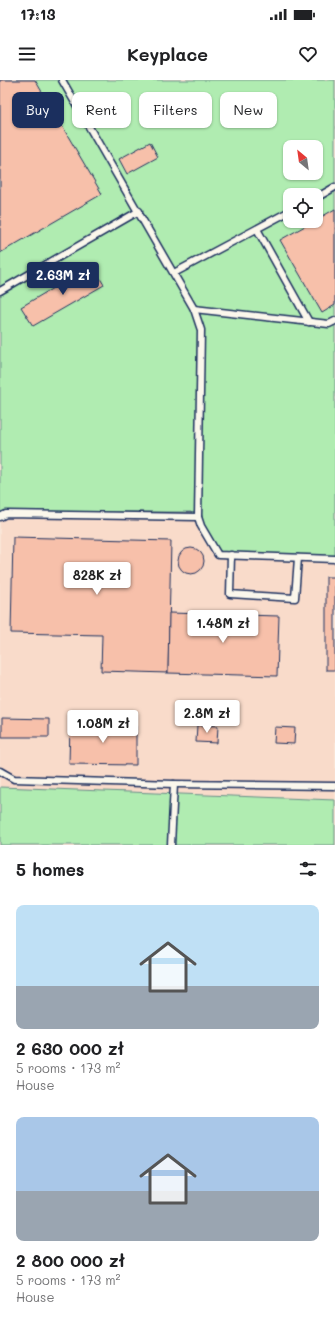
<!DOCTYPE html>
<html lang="en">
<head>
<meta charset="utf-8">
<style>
	body { margin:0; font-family:Mali,sans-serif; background:#f2f2f2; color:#202124; height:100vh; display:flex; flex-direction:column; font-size:15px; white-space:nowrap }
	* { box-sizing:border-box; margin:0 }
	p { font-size:13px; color:#757577 }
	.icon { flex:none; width:22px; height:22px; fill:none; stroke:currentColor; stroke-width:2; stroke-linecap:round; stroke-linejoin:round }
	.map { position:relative; height:765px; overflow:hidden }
	.side { display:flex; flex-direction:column; background:#fff; flex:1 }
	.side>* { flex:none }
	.banner { position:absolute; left:12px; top:12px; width:311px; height:36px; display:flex; gap:8px }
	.needle { width:26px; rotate:331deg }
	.buttons { position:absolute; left:283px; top:60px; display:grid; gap:8px }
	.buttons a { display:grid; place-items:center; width:40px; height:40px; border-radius:8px; background:#fff; box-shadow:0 1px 3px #0004; font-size:20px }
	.price { position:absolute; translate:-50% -34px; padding:0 9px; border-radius:4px; background:#fff; color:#222; font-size:13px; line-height:26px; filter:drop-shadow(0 1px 2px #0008) }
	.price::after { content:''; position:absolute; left:50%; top:24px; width:12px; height:9px; margin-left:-6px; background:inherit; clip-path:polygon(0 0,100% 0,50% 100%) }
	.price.active { background:#1b2f5e; color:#fff }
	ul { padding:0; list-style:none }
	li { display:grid; align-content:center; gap:8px; height:212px; padding:0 16px }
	li span { display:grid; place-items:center; height:124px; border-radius:8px; color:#555 }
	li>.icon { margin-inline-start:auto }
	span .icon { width:72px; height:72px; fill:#fffc; stroke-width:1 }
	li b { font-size:17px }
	h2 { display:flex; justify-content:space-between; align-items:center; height:48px; padding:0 16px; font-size:17px }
	.chip { padding:0 14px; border-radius:8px; background:#fff; box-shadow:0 1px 3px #0004; font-size:14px; line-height:36px }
	.chip.active { background:#1b2f5e; color:#fff }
	.status { display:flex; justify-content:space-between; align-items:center; height:28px; padding:0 20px; background:#fff; direction:ltr }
	.status svg { height:11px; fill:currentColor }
	header { display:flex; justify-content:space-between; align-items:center; height:52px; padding:0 16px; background:#fff; font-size:18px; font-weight:700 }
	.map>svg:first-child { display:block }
</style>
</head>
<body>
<div class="status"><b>17:13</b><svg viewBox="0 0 49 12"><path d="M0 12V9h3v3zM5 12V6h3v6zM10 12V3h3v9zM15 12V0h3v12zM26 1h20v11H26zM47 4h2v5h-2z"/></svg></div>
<header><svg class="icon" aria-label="menu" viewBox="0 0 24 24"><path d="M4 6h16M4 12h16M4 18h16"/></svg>Keyplace<svg class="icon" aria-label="heart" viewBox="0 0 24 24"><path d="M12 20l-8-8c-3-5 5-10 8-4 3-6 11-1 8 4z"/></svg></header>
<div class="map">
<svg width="335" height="765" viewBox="0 0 335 765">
	<rect width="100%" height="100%" fill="#fae6d8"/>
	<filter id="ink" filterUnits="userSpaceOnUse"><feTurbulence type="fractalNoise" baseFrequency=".025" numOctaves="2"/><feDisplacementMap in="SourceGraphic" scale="8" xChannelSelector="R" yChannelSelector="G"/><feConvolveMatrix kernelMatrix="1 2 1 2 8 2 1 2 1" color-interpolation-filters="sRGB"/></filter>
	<g filter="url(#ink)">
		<path fill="#f9dbca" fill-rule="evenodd" d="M0,0h335v765h-335zM290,67h26v26h-26zM290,115h26v26h-26z"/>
		<g fill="#b0ecb1" stroke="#668e88" fill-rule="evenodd">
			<path d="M0,0h335v476l-113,-3 -31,-41h-191zM290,67h26v26h-26zM290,115h26v26h-26z"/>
			<polygon points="0,707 335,720 335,765 0,765"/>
		</g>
		<g fill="#f7c0aa" stroke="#1b2f5e">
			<polygon points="0,0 35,0 102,114 0,173"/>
			<polygon points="150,62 158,77 127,94 119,79"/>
			<polygon points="335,129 335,225 322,233 280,160 314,141 316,141 316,140"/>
			<polygon points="92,185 104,205 33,246 21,227"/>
			<polygon points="13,457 171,461 168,593 101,591 102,555 11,553"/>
			<circle cx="191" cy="481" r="13"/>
			<rect x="326" y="497" width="9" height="93"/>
			<polygon points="169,533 279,536 277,596 168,593"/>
			<polygon points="2,638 49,639 49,657 2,657"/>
			<polygon points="70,644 136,644 136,685 69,684"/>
			<polygon points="197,645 218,646 217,663 196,662"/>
			<polygon points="275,647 295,648 294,664 274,663"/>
		</g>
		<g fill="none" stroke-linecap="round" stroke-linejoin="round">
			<g stroke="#1b2f5e" stroke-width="9">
				<g id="lane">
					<polyline points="62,0 194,229 201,250 198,437 201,446 218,475 335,479"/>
					<polyline points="316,118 335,107"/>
					<polyline points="257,149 309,242"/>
					<polyline points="174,193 290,131"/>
					<polyline points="0,211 139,131"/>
					<polyline points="194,229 329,244 335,241"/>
					<polyline points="0,437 6,434 198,437"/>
					<polyline points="231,475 230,514 295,518 298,478"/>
					<polyline points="0,691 14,699 174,704 335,706"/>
					<polyline points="171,765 174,704"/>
				</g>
			</g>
			<use href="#lane" stroke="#fbf7ec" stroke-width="6"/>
		</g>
	</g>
</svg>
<div class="buttons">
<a><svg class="needle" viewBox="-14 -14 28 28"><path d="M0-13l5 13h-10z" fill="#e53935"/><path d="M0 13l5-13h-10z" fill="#757577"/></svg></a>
<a><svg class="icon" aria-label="locate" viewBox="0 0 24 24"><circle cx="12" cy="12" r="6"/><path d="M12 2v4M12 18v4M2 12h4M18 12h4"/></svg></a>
</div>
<b class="price active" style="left:63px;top:216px">2.63M zł</b>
<b class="price" style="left:97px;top:516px">828K zł</b>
<b class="price" style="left:223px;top:564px">1.48M zł</b>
<b class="price" style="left:207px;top:654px">2.8M zł</b>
<b class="price" style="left:103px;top:664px">1.08M zł</b>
<div class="banner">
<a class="chip active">Buy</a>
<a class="chip">Rent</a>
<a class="chip">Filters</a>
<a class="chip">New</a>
</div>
</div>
<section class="side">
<h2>5 homes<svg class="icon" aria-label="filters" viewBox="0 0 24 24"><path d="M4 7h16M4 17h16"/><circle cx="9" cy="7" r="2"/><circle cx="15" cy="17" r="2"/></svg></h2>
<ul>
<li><span style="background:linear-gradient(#bfe0f5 65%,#9aa5b1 0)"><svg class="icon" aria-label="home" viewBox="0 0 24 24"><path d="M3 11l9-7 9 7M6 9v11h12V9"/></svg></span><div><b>2 630 000 zł</b><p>5 rooms · 173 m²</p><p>House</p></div></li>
<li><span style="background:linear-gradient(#a9c7e8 60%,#9aa5b1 0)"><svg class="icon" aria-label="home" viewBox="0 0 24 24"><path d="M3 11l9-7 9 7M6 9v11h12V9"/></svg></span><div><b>2 800 000 zł</b><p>5 rooms · 173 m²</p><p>House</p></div></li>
</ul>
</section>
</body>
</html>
